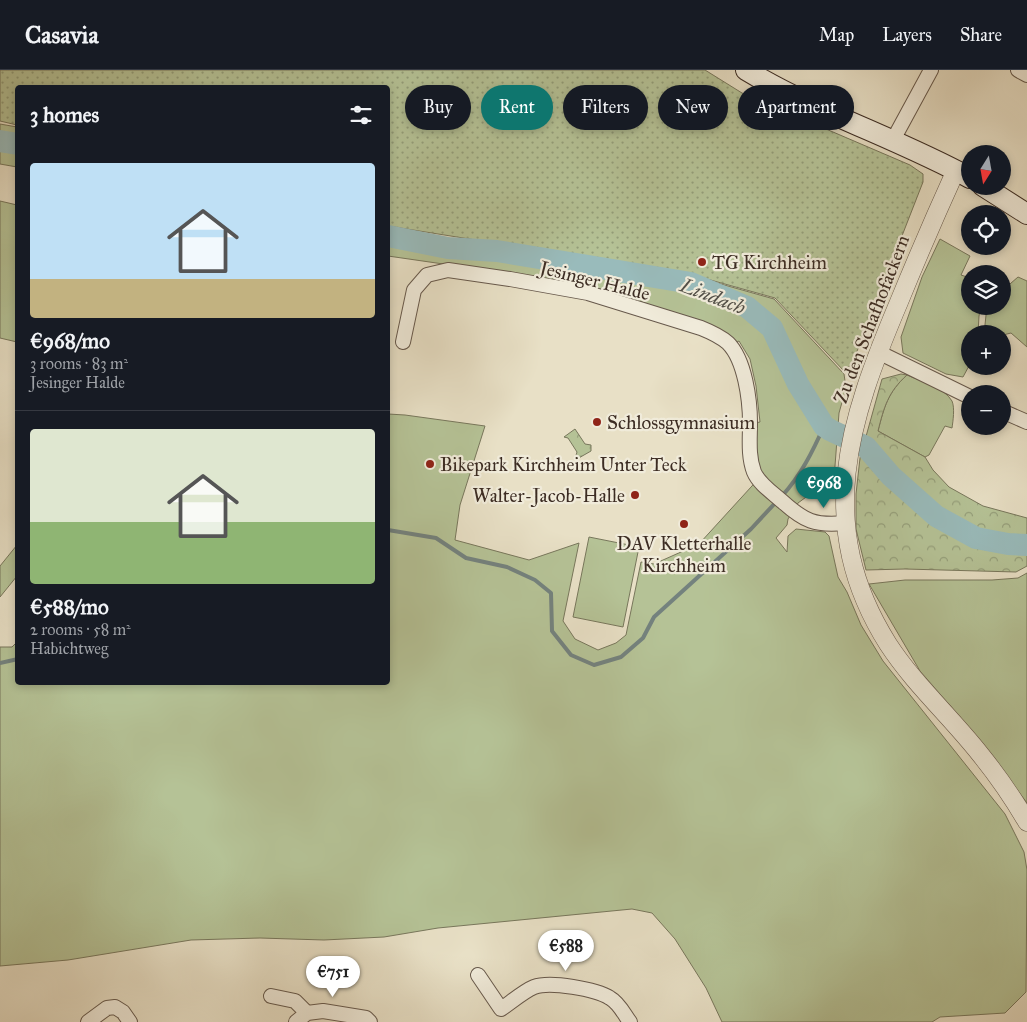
<!DOCTYPE html>
<html lang="en">
<head>
<meta charset="utf-8">
<style>
	body { margin:0; font-family:"IM FELL Great Primer",serif; background:#20242c; color:#f1f3f6; height:100vh; display:flex; flex-direction:column; font-size:19px; white-space:nowrap }
	* { box-sizing:border-box; margin:0 }
	p { font-size:16px; color:#9ea1a6 }
	.icon { flex:none; width:28px; height:28px; fill:none; stroke:currentColor; stroke-width:2; stroke-linecap:round; stroke-linejoin:round }
	.map { position:relative; flex:1; overflow:hidden }
	.sheet { position:absolute; left:15px; top:15px; width:375px; height:600px; display:flex; flex-direction:column; background:#171b24; border-radius:5px; box-shadow:0 2px 8px #0003 }
	.sheet>* { flex:none }
	.top-card { position:absolute; left:405px; top:15px; width:475px; height:45px; display:flex; gap:10px }
	.needle { width:32px; rotate:191deg }
	.fabs { position:absolute; left:961px; top:75px; display:grid; gap:10px }
	.fabs a { display:grid; place-items:center; width:50px; height:50px; border-radius:50%; background:#171b24; box-shadow:0 2px 8px #0003; font-size:25px }
	.price { position:absolute; translate:-50% -42px; padding:0 11px; border-radius:18px; background:#fff; color:#222; font-size:16px; line-height:32px; filter:drop-shadow(0 1px 2px #0008) }
	.price::after { content:''; position:absolute; left:50%; top:30px; width:15px; height:11px; margin-left:-8px; background:inherit; clip-path:polygon(0 0,100% 0,50% 100%) }
	.price.on { background:#0f766e; color:#fff }
	ul { padding:0; list-style:none }
	li { display:grid; align-content:center; gap:10px; height:265px; padding:0 15px }
	li+li { border-top:1px solid #363941 }
	li span { display:grid; place-items:center; height:155px; border-radius:5px; color:#555 }
	li>.icon { margin-inline-start:auto }
	span .icon { width:90px; height:90px; fill:#fffc; stroke-width:1 }
	li b { font-size:21px }
	h2 { display:flex; justify-content:space-between; align-items:center; height:60px; padding:0 15px; font-size:21px }
	.pill { padding:0 18px; border-radius:22px; background:#171b24; box-shadow:0 2px 8px #0003; font-size:18px; line-height:45px }
	.pill.on { background:#0f766e; color:#fff }
	header { display:flex; align-items:center; gap:30px; box-sizing:border-box; height:70px; padding:0 25px; background:#171b24; border-bottom:1px solid #363941 }
	header strong { font-size:24px }
	nav { display:flex; gap:28px; margin-inline-start:auto; font-size:18px }
	.map>svg:first-child { display:block }
</style>
</head>
<body>
<header>
<strong>Casavia</strong>
<nav><a>Map</a><a>Layers</a><a>Share</a></nav>
</header>
<div class="map">
<svg width="1027" height="952" viewBox="0 0 1027 952">
	<defs>
		<pattern id="forest-crowns" width="20" height="18" patternUnits="userSpaceOnUse" patternTransform="scale(1.25)"><rect width="20" height="18" fill="#b5c296"/><path d="M2 6a3 3 0 1 1 6 0M12 15a3 3 0 1 1 6 0" fill="none" stroke="#949e7a"/></pattern>
		<pattern id="park-dots" width="8" height="8" patternUnits="userSpaceOnUse" patternTransform="scale(1.25)"><rect width="8" height="8" fill="#b5c296"/><path d="M2 2h.1M6 6h.1" fill="none" stroke="#949e7a" stroke-width="1.8" stroke-linecap="round"/></pattern>
	</defs>
	<rect width="100%" height="100%" fill="#e8e0c6"/>
	<filter id="stains"><feTurbulence type="fractalNoise" baseFrequency=".004" numOctaves="4"/><feColorMatrix values="0 0 0 0 .2 0 0 0 0 .09 0 0 0 0 .02 0 0 0 .5 -.17"/></filter>
	<radialGradient id="worn" r=".72"><stop offset=".6" stop-color="#630" stop-opacity="0"/><stop offset="1" stop-color="#630" stop-opacity=".3"/></radialGradient>
	<g fill="#b5c296" stroke="#78775c">
		<polygon points="0,54 17,57 17,97 0,94"/>
		<polygon points="0,131 17,135 17,272 0,268"/>
		<polygon points="388,161 525,180 689,205 774,229 844,304 846,318 839,343 834,409 821,416 798,433 788,449 787,455 776,468 787,482 788,466 796,459 825,462 829,466 838,507 847,522 861,555 883,591 1005,744 1024,782 1027,800 1026,922 1005,943 940,947 932,952 722,952 706,918 675,869 652,843 632,839 438,858 384,867 324,870 260,868 191,870 68,890 0,896 0,577 12,577 17,572 18,612 388,612 388,344 405,345 485,356 460,435 455,470 529,490 579,473 563,551 575,569 598,580 616,573 626,565 641,492 654,494 699,474 762,405 757,391 755,353 760,352 756,316 750,289 739,271 735,273 718,259 471,198 388,186"/>
		<polygon points="940,169 970,186 961,205 970,208 970,236 981,236 979,246 978,264 970,264 970,294 963,307 946,304 903,283 901,267 922,207"/>
		<polygon points="1018,207 1027,211 1027,277 1011,263 1003,265 1002,264 984,264 987,236 1002,236 1003,220"/>
		<path d="M907,305c13,6 37,12 45,26 3,7 1,20 0,27l-7,-2 -16,29 -4,2 -47,-26c6,-24 10,-39 29,-56z"/>
		<polygon points="589,467 639,477 623,557 573,547"/>
		<polygon points="17,475 17,506 0,527 0,496"/>
		<polygon points="1027,503 1027,733 980,670 920,601 869,514 905,510 992,510 1018,508"/>
	</g>
	<g fill="url(#forest-crowns)" stroke="#78775c">
		<path d="M901,304l6,1c-19,17 -23,32 -29,56l47,26 8,13 16,17 34,19 44,12v48l-11,6 -111,-3 -39,1 -10,-41v-35l4,-36 22,-79z"/>
		<polygon points="575,359 585,374 591,375 591,381 577,389 575,389 577,382 568,368 564,367"/>
	</g>
	<polygon fill="url(#park-dots)" stroke="#78775c" points="0,0 705,0 742,23 910,95 923,104 923,112 852,294 844,301 775,228 689,204 388,156 388,18 18,18 17,55 0,51"/>
	<g fill="none" stroke-linecap="round" stroke-linejoin="round">
		<g stroke="#74827e" stroke-width="4">
			<path d="M782,426c19,-21 31,-45 42,-70"/>
			<polyline points="388,460 436,468 466,488 507,497 535,510 551,523 552,561 571,585 594,595 621,587 643,568 654,547 751,459 777,431"/>
			<polyline points="0,593 18,589"/>
		</g>
		<g stroke="#9bb" stroke-width="22">
			<polyline points="0,71 18,74"/>
			<polyline points="388,166 448,178 497,181 691,213 747,237 772,258 798,314 824,356 830,360 866,377 891,406 936,446 976,468 1008,474 1027,475"/>
		</g>
		<g stroke="#67594c" stroke-width="16">
			<g id="minor">
				<polyline points="1018,0 1027,5"/>
				<polyline points="893,70 931,0"/>
				<path d="M403,272l11,-52 13,-15 21,-5 62,9 78,14 113,35c10,4 19,8 27,15 17,17 22,57 22,80 0,16 -2,33 4,49 5,12 19,21 29,30 21,19 32,24 62,21"/>
				<polyline points="878,282 970,327"/>
				<polyline points="1002,341 1027,352"/>
				<path d="M478,905l23,34c9,-6 23,-18 33,-22 16,-6 62,2 76,11 9,5 14,16 20,24"/>
				<polyline points="271,926 295,931 307,943"/>
				<polyline points="88,952 107,938 115,937 123,942 130,952"/>
				<polyline points="296,952 307,943 323,941 366,948 370,952"/>
			</g>
		</g>
		<g stroke="#67594c" stroke-width="19">
			<path id="tertiary" d="M956,100c-20,44 -39,88 -57,132 -50,118 -86,223 -11,342 26,40 62,72 92,110 17,21 33,44 47,68"/>
		</g>
		<g stroke="#3c2c23" stroke-width="22">
			<g id="secondary">
				<path d="M746,0c71,43 151,68 224,108"/>
				<polyline points="983,116 1027,144"/>
			</g>
		</g>
		<use href="#minor" stroke="#f0ebda" stroke-width="14"/>
		<use href="#tertiary" stroke="#f0ebda" stroke-width="18"/>
		<use href="#secondary" stroke="#f0ebda" stroke-width="20"/>
	</g>
	<g fill="#8f2418" stroke="#f0ebda" stroke-width="2">
		<circle cx="702" cy="192" r="5"/>
		<circle cx="597" cy="352" r="5"/>
		<circle cx="430" cy="394" r="5"/>
		<circle cx="635" cy="425" r="5"/>
		<circle cx="684" cy="454" r="5"/>
	</g>
	<g text-anchor="middle" stroke-width="4.5" stroke-linejoin="round" paint-order="stroke">
		<g font-size="19" fill="#3c2c23" stroke="#f0ebda" text-anchor="start">
			<text x="712" y="199">TG Kirchheim</text>
			<text x="607" y="359">Schlossgymnasium</text>
			<text x="440" y="401">Bikepark Kirchheim Unter Teck</text>
			<text x="625" y="432" text-anchor="end">Walter-Jacob-Halle</text>
			<text x="684" y="480" text-anchor="middle">DAV Kletterhalle<tspan x="684" dy="22">Kirchheim</tspan></text>
		</g>
		<g font-size="19" fill="#3c2c23" stroke="#f0ebda">
			<text transform="translate(595 210) rotate(14)" y="7">Jesinger Halde</text>
			<text transform="translate(871 249) rotate(-69)" y="7">Zu den Schafhofäckern</text>
		</g>
		<g font-size="20" font-style="italic" fill="#535049" stroke="#f0ebda">
			<text transform="translate(713 226) rotate(21)" y="7">Lindach</text>
		</g>
	</g>
	<rect width="100%" height="100%" filter="url(#stains)"/>
	<rect width="100%" height="100%" fill="url(#worn)"/>
</svg>
<div class="fabs">
<a><svg class="needle" viewBox="-14 -14 28 28"><path d="M0-13l5 13h-10z" fill="#e53935"/><path d="M0 13l5-13h-10z" fill="#9ea1a6"/></svg></a>
<a><svg class="icon" aria-label="locate" viewBox="0 0 24 24"><circle cx="12" cy="12" r="6"/><path d="M12 2v4M12 18v4M2 12h4M18 12h4"/></svg></a>
<a><svg class="icon" aria-label="layers" viewBox="0 0 24 24"><path d="M12 4l9 5-9 5-9-5zM3 14l9 5 9-5"/></svg></a>
<a>+</a>
<a>−</a>
</div>
<b class="price on" style="left:824px;top:439px">€968</b>
<b class="price" style="left:566px;top:902px">€588</b>
<b class="price" style="left:333px;top:928px">€751</b>
<div class="top-card">
<a class="pill">Buy</a>
<a class="pill on">Rent</a>
<a class="pill">Filters</a>
<a class="pill">New</a>
<a class="pill">Apartment</a>
</div>
<section class="sheet">
<h2>3 homes<svg class="icon" aria-label="filters" viewBox="0 0 24 24"><path d="M4 7h16M4 17h16"/><circle cx="9" cy="7" r="2"/><circle cx="15" cy="17" r="2"/></svg></h2>
<ul>
<li><span style="background:linear-gradient(#bfe0f5 75%,#c2b280 0)"><svg class="icon" aria-label="home" viewBox="0 0 24 24"><path d="M3 11l9-7 9 7M6 9v11h12V9"/></svg></span><div><b>€968/mo</b><p>3 rooms · 83 m²</p><p>Jesinger Halde</p></div></li>
<li><span style="background:linear-gradient(#dfe7d0 60%,#8fb573 0)"><svg class="icon" aria-label="home" viewBox="0 0 24 24"><path d="M3 11l9-7 9 7M6 9v11h12V9"/></svg></span><div><b>€588/mo</b><p>2 rooms · 58 m²</p><p>Habichtweg</p></div></li>
</ul>
</section>
</div>
</body>
</html>
